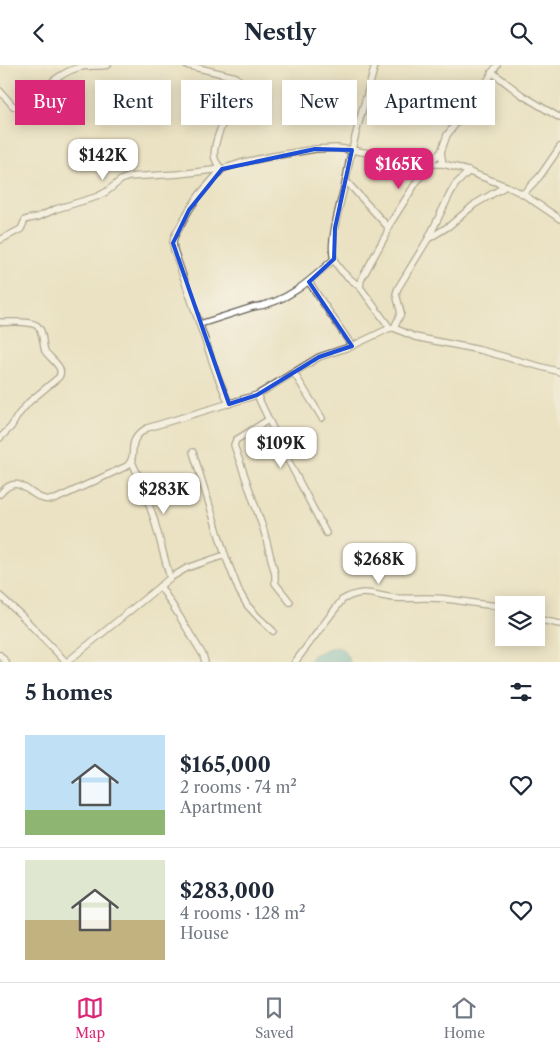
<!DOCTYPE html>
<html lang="en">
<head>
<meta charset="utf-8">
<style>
	body { margin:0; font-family:"Libre Caslon Text",serif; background:#f2f2f3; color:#1f2937; height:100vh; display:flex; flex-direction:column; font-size:19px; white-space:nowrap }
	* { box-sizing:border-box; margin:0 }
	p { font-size:16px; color:#747a83 }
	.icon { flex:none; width:28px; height:28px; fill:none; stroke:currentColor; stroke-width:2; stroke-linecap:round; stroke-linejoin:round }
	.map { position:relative; height:597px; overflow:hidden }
	.sheet { display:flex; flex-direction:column; background:#fff; flex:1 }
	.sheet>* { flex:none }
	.guide { position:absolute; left:15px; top:15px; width:530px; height:45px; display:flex; gap:10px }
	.tools { position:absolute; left:495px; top:531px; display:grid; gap:10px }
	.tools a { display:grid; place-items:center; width:50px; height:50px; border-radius:0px; background:#fff; box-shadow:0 2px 12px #0003; font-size:25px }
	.price { position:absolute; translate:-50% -42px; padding:0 11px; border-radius:10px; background:#fff; color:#222; font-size:16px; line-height:32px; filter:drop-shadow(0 1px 2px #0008) }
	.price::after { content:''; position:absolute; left:50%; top:30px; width:15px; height:11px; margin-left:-8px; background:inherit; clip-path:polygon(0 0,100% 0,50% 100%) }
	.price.on { background:#db2777; color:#fff }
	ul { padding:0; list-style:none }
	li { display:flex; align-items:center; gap:15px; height:125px; padding:0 25px }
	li+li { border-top:1px solid #e0e1e3 }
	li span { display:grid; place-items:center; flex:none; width:140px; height:100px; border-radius:0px; color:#555 }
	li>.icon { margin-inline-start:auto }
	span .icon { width:60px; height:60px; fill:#fffc; stroke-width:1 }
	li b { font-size:21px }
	h2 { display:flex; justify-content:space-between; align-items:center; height:60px; padding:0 25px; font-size:21px }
	.tag { padding:0 18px; border-radius:0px; background:#fff; box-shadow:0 2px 12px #0003; font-size:18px; line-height:45px }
	.tag.on { background:#db2777; color:#fff }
	header { display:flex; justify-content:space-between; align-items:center; height:65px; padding:0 25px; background:#fff; font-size:22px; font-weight:800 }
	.tab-bar { display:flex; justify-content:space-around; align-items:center; height:70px; border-top:1px solid #e0e1e3; background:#fff; font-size:14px; color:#747a83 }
	.tab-bar a { display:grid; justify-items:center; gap:2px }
	.tab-bar .on { color:#db2777 }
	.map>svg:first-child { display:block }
</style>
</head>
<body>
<header><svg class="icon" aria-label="back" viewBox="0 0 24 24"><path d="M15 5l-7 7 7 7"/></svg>Nestly<svg class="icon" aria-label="search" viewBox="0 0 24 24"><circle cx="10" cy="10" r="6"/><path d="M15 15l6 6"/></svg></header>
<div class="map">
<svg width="560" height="597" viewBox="0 0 560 597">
	<rect width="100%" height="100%" fill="#f7f3e8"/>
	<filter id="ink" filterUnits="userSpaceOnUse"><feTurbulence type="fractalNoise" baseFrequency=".02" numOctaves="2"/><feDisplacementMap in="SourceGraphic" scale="10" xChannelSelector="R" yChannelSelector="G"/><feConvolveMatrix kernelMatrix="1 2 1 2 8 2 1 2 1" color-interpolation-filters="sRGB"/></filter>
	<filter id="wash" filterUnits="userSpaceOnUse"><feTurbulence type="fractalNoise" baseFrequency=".0096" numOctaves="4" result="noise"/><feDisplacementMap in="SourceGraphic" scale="20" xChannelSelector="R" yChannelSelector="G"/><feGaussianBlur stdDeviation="1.12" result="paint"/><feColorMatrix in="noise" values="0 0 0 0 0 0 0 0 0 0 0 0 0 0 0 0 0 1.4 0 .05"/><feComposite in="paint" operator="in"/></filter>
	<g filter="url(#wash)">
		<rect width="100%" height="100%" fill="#ebe2c3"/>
		<path fill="#44b2bf" stroke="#30676e" d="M335,581c9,1 12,8 15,16h-41l4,-7z"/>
	</g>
	<g filter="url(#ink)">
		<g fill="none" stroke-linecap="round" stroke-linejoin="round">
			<g stroke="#646156" stroke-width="8">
				<g id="minor">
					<path d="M186,0l50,12 5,6 -1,4c-7,17 -30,55 -25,72 1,3 4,7 7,10l22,-7 29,-6 42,-7 22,-1 15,2 76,14h15l16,4 47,18 17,8 37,25"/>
					<polyline points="492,7 522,30 560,53"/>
					<path d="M0,26l13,15 4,1c21,-10 37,-32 60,-39 10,-3 21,-1 31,-3"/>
					<polyline points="443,99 441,87 447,70 481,26 497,0"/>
					<polyline points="222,104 200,129 189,145 174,172 173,178 174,185 217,310 229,339"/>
					<polyline points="346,116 388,162 387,168 361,215 360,222 390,263"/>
					<polyline points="523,129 540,111 560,82"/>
					<polyline points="388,162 428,99 441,87"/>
					<polyline points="428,174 449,161 475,139 506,121"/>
					<polyline points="0,175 21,164 25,155 28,154 38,152 56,144 96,132 106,127 121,115 128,112 179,109 222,104"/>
					<polyline points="309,217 352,281"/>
					<path d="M360,222c-9,-8 -22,-16 -26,-28 -6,-17 8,-61 12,-79 2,-10 3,-20 6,-30 6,-28 16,-57 23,-85"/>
					<path d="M0,257c11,1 26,-2 36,3 8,5 6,18 9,26 5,8 20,16 14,26l-30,25 -11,13 -7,12 -11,11"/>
					<path d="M200,259l53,-17c32,-3 58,-27 81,-48"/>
					<polyline points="394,263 401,248 396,229 398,223 428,174 450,129 455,120 469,106"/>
					<polyline points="294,308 322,353"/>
					<polyline points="257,330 287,393 326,468"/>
					<polyline points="268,355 236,375 234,380 264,466 275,509 275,518 290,537"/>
					<polyline points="193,387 225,490 239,526 247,540 258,552 273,566"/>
					<polyline points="132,397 142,419 154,454 170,513"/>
					<path d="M0,429c17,-20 24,-4 41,4 5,2 10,2 15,1l71,-33c13,-13 -4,-23 20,-38l110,-33 62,-38 33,-11 38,-18h4l21,9 65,13 80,22"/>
					<polyline points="160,521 178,549 203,590 205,597"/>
					<polyline points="0,531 21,550 66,597"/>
					<polyline points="536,554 560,559"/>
					<polyline points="0,590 6,597"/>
					<polyline points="67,597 170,513 187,503 225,490"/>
					<path d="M295,597l47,-62c22,-13 31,-4 53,-2 17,1 34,-1 51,1 19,2 38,7 58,7"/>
				</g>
			</g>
			<use href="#minor" stroke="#fff" stroke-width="5.5"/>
		</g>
	</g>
	<path d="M0 0H560V597H0ZM315,84l37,1 -17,78 -1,31 -25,23 43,64 -33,11 -62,38 -28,9 -56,-161 16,-33 33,-41z" fill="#ebe2c3" fill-opacity=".55" fill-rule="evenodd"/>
	<path fill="none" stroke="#1d4ed8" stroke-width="4" stroke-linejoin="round" d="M315,84l37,1 -17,78 -1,31 -25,23 43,64 -33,11 -62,38 -28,9 -56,-161 16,-33 33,-41z"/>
</svg>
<div class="tools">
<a><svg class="icon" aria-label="layers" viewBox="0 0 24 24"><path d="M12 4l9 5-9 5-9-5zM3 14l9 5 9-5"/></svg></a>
</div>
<b class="price" style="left:103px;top:116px">$142K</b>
<b class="price on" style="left:399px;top:125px">$165K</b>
<b class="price" style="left:281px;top:404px">$109K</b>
<b class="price" style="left:164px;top:450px">$283K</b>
<b class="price" style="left:379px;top:520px">$268K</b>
<div class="guide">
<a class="tag on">Buy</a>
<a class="tag">Rent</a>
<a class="tag">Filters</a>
<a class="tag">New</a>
<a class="tag">Apartment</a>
</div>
</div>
<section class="sheet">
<h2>5 homes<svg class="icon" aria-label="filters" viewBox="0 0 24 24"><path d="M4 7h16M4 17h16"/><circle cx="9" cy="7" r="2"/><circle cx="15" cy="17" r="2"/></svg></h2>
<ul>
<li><span style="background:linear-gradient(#bfe0f5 75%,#8fb573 0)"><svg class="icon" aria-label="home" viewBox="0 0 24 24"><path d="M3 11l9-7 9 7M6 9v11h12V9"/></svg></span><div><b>$165,000</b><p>2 rooms · 74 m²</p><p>Apartment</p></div><svg class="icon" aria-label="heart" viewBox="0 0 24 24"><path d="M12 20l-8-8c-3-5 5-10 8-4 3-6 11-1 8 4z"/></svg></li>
<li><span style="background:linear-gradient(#dfe7d0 60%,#c2b280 0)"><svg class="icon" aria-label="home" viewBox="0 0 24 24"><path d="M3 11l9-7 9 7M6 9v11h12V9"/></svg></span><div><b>$283,000</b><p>4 rooms · 128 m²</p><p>House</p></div><svg class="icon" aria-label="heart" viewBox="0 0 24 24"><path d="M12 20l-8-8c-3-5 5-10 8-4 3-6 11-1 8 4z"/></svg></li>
</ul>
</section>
<nav class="tab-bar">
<a class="on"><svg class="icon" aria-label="map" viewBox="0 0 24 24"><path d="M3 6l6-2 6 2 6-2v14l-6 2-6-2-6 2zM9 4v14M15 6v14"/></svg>Map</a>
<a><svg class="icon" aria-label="saved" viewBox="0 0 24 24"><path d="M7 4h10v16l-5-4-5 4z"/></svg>Saved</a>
<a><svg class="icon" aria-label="home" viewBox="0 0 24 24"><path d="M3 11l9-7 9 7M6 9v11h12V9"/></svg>Home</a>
</nav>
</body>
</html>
